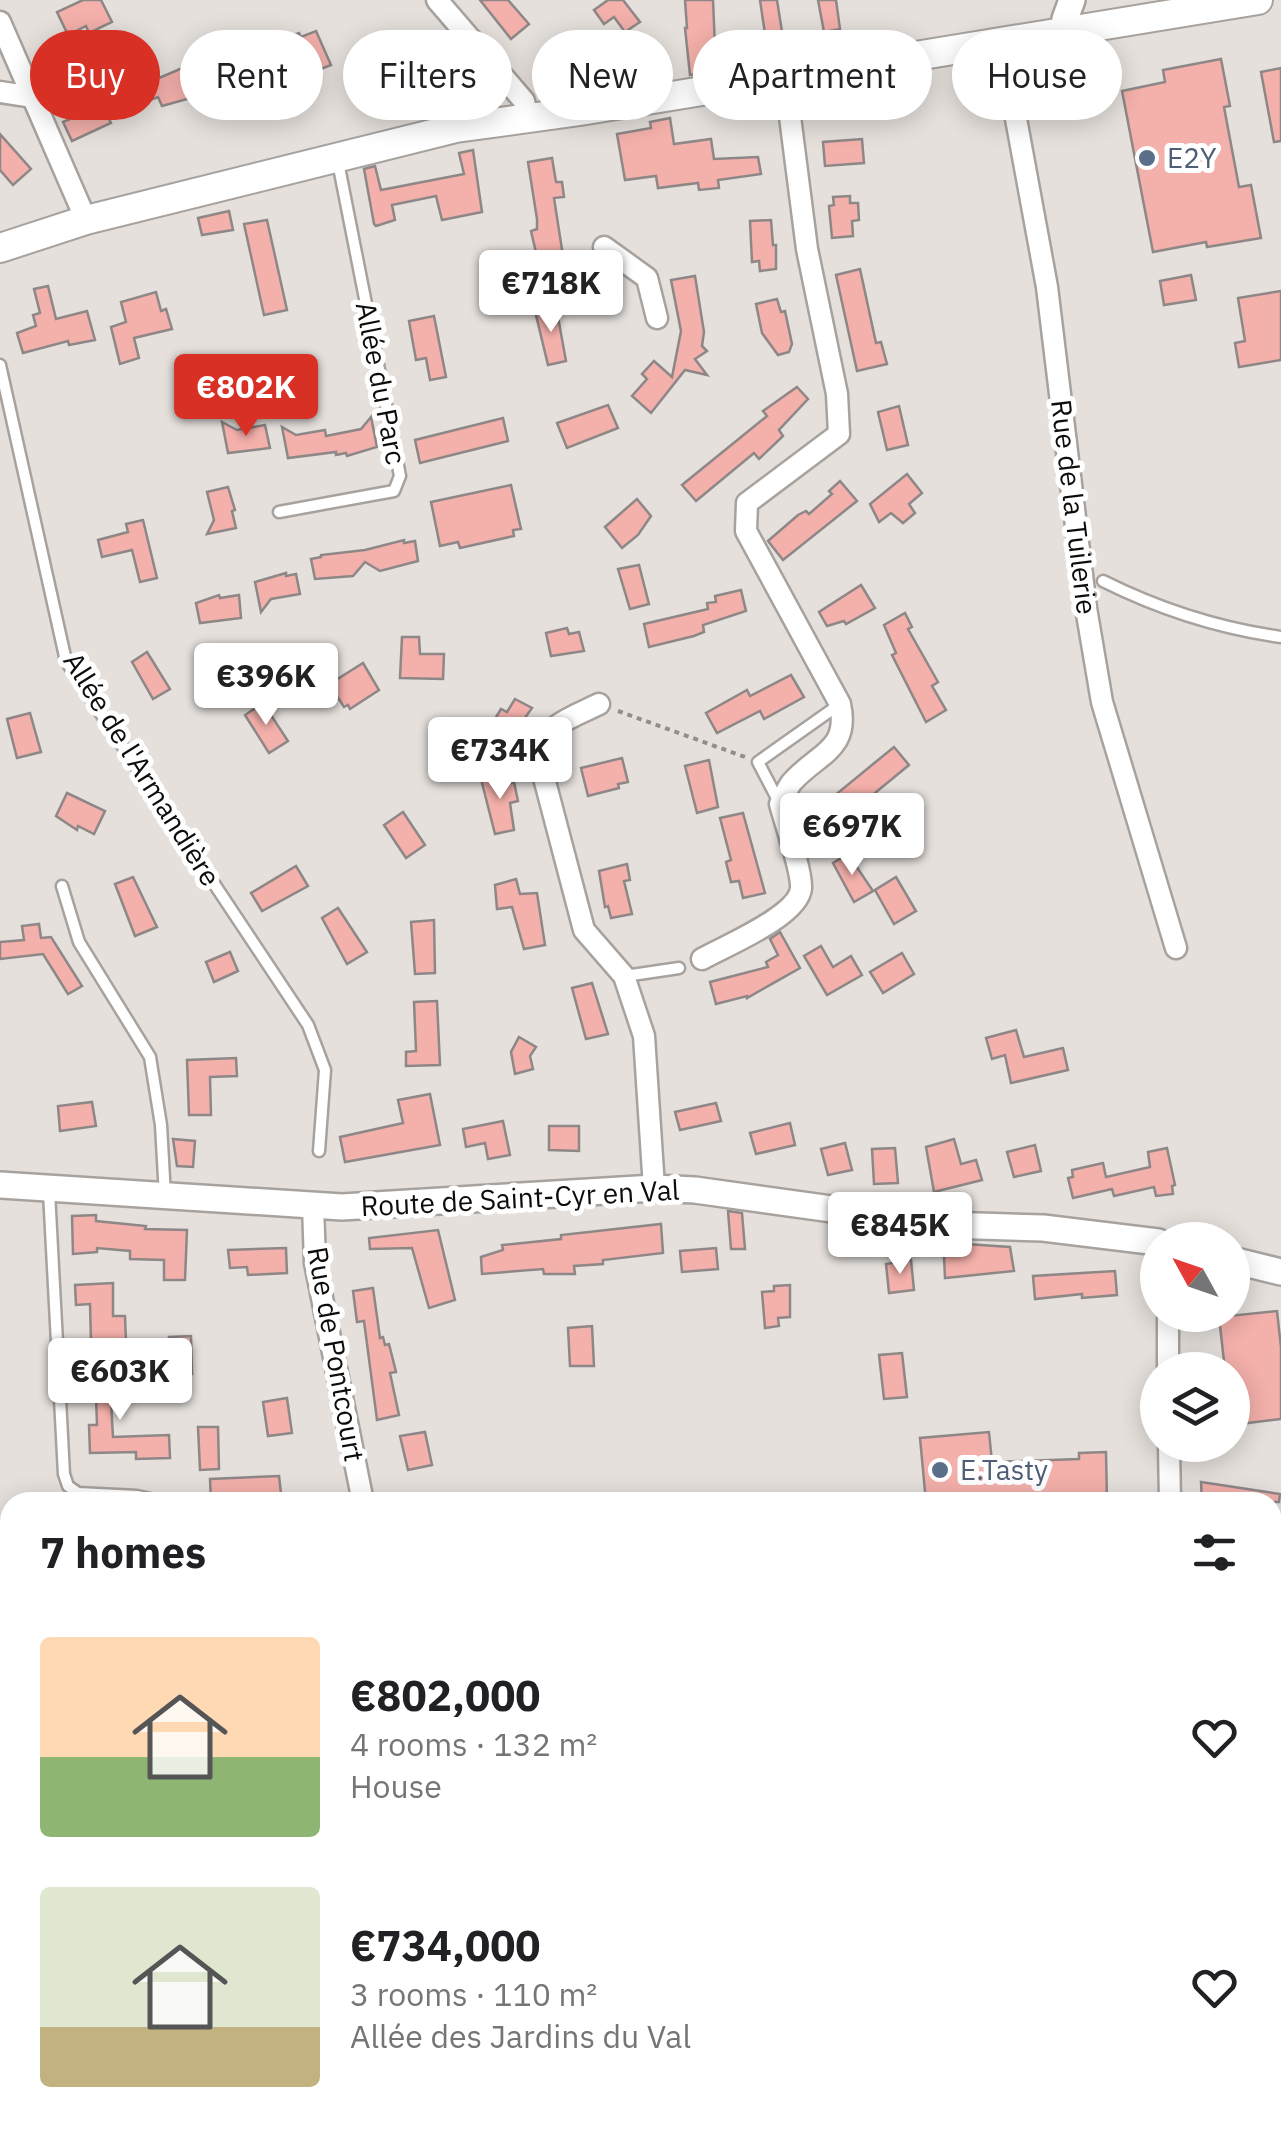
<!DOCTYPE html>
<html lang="en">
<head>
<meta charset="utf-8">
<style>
	body { margin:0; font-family:"IBM Plex Sans",sans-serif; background:#f6f6f6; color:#202124; height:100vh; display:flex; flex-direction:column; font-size:38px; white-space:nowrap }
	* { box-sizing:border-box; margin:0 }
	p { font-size:32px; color:#757577 }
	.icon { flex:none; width:55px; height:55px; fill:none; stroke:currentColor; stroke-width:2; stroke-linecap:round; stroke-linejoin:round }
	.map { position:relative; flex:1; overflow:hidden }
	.details { position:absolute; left:0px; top:1492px; width:1282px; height:642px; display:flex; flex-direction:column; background:#fff; border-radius:30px 30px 0 0; box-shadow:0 5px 25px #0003 }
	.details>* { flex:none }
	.guide { position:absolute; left:30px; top:30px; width:1222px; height:90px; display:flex; gap:20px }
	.needle { width:65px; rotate:310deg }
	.buttons { position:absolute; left:1140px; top:1222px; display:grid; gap:20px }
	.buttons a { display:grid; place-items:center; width:110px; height:110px; border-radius:50%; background:#fff; box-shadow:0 5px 25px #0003; font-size:50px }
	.price { position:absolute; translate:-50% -85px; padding:0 22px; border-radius:10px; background:#fff; color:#222; font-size:32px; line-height:65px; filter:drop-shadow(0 2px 5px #0008) }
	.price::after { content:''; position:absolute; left:50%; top:60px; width:30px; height:22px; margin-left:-15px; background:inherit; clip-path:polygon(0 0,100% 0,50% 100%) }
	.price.active { background:#d93025; color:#fff }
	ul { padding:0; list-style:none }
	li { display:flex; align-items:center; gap:30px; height:250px; padding:0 40px }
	li span { display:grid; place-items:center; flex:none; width:280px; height:200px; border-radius:10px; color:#555 }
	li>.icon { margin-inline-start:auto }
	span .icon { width:120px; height:120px; fill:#fffc; stroke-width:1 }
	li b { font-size:42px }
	h2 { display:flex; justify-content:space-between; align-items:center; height:120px; padding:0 40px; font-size:42px }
	.tag { padding:0 35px; border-radius:45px; background:#fff; box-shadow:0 5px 25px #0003; font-size:35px; line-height:90px }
	.tag.active { background:#d93025; color:#fff }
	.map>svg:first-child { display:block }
</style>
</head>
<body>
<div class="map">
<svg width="1281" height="2133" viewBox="0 0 1281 2133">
	<rect width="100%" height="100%" fill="#e5e0dc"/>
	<g fill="#f4b0ab" stroke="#8e8787" stroke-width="2.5">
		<polygon points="83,0 101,0 112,22 89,33 86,26 68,35 57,12"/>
		<polygon points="480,0 508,0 529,24 511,39"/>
		<polygon points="608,0 623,0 640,22 625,32 614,17 604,24 594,10"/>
		<polygon points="685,0 713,0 716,71 690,75 685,28 687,28"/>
		<polygon points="760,0 777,0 783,38 766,41"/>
		<polygon points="818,0 836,0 840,29 824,32"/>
		<polygon points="316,31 331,65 316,71 314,67 288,79 272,44 299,33 301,37"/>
		<polygon points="235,46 259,92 288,91 288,94 251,108 211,57"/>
		<polygon points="1221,59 1230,106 1224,107 1239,187 1251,185 1261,238 1207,247 1206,242 1153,252 1122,91 1165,82 1163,70"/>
		<polygon points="1281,68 1281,141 1274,142 1261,72"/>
		<polygon points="180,69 186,69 195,91 191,98 162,106 158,97 145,102 137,82 150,76 152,81"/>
		<polygon points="102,105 111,123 72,141 63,122"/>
		<polygon points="670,118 674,144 711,139 714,159 758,157 761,174 718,180 719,188 699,190 698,183 658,188 656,176 625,180 617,134 651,128 650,122"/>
		<polygon points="0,134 31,169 13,185 0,170"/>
		<polygon points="862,139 864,163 825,166 823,142"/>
		<polygon points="473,150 482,212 442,220 436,196 392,205 395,220 376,226 374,224 364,169 375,166 381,190 464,174 459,153"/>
		<polygon points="552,158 556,182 562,182 564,197 554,198 563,256 538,261 531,231 537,229 537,219 528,162"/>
		<polygon points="850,196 850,203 858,203 859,220 852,221 853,236 832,238 829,206 834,205 833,197"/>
		<polygon points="229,211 233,230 202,235 198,218"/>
		<polygon points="267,220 287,310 264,315 244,224"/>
		<polygon points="771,220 773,245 776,245 776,269 760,271 759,261 752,262 750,221"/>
		<polygon points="860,269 876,343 881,342 887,364 857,371 836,275"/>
		<polygon points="1191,275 1196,300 1164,305 1160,281"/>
		<polygon points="695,276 704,332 702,346 707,351 695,359 707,375 685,370 651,413 632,396 647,379 642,374 654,361 672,377 681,331 671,280"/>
		<polygon points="48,286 56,319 87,311 95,340 69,345 68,341 23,353 17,333 36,326 33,315 40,313 34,289"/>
		<polygon points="1281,291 1281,360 1239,367 1235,343 1245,341 1238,298"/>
		<polygon points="156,292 161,311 166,309 172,329 134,338 139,358 120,364 111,327 126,322 121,302"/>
		<polygon points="777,299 781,312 785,311 792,344 789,352 778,355 762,333 756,304"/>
		<polygon points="556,306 566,361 548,365 535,311"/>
		<polygon points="434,316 446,377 430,380 426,358 416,360 409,321"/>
		<polygon points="797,387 808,399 779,430 783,436 759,459 754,453 696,501 682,485 767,416 763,411"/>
		<polygon points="608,405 618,428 567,448 557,423"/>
		<polygon points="899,406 908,445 887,450 878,412"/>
		<polygon points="371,417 377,447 347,456 346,453 336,455 336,452 288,458 282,427 296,435 325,430 326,436 361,429"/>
		<polygon points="503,418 508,441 420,463 415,440"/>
		<polygon points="222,422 237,430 265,425 270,448 228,453"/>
		<polygon points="907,474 922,493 909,504 915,513 903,523 891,513 879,522 870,504"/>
		<polygon points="840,481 857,501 783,560 768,541 798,515 806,511 809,514 832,494 829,491"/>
		<polygon points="511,485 521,529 513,530 514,536 460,548 458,542 440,546 431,502"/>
		<polygon points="228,487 235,510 232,511 236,528 207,534 214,520 207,492"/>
		<polygon points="637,499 651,516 638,535 622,548 605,527"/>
		<polygon points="143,520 157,578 140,582 132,550 102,557 98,540 128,532 126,524"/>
		<polygon points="404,540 404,543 415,541 418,561 380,571 365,562 353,576 315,579 311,559 321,557 321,555 365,550"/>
		<polygon points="639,565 649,604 630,609 618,569"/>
		<polygon points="286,573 286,576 296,574 300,594 271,599 261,612 255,582"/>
		<polygon points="861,585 875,608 846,624 844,621 827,626 819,612"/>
		<polygon points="741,590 746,611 703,625 704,632 694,636 649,647 644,624 708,609 707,603 716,602 715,596"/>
		<polygon points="219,595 220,598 239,595 241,618 200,623 196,603"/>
		<polygon points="905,613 912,627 908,629 938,682 932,686 946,710 926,722 892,655 896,653 884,625"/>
		<polygon points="567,628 569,634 579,632 584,651 551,656 546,633"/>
		<polygon points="402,637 419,637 420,654 444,654 443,679 400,678"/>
		<polygon points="147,652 170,689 153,699 132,662"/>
		<polygon points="363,663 379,690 350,709 348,705 344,707 335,693 327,697 319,683 333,674 336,680"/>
		<polygon points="791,675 804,697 764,719 760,711 717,733 706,713 747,690 750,696"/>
		<polygon points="515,699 532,708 510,739 490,727 501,709 507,712"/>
		<polygon points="263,703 288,741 269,753 245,715"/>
		<polygon points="30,713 41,752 17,758 7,719"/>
		<polygon points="894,747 909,765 830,830 819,816 827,809 823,805"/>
		<polygon points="622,758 628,782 618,784 619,788 588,796 581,768"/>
		<polygon points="709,760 718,807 697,813 685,766"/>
		<polygon points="502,774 504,785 514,782 518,801 510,803 514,830 495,834 481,779"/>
		<polygon points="67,793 105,811 94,834 78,826 77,830 56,816"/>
		<polygon points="403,812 425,845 406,858 384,825"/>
		<polygon points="743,813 765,893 743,898 739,881 731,882 726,862 731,860 720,818"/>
		<polygon points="848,854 873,891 854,902 833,863"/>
		<polygon points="627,864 630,880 624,881 632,914 611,918 608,906 605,907 599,871"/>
		<polygon points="296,866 308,886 262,911 251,893"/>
		<polygon points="133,877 157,927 135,936 115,884"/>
		<polygon points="896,877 916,911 894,924 875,890"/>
		<polygon points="516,879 520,894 537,893 545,945 524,949 512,907 497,909 495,885"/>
		<polygon points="338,908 367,952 347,964 322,918"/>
		<polygon points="434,920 435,973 415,974 411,922"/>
		<polygon points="39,924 41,938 51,937 82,986 68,994 43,954 0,959 0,942 24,940 22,926"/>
		<polygon points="780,932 800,968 747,998 747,996 716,1004 710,982 768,967 766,962 778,955 770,939"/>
		<polygon points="821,946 833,967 851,956 862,975 827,995 804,956"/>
		<polygon points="230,952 238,971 214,982 206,962"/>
		<polygon points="902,953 914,974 883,993 870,972"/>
		<polygon points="592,983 608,1034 586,1039 572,988"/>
		<polygon points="437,1001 440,1065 406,1066 406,1052 416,1051 414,1002"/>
		<polygon points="1016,1030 1024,1057 1063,1048 1068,1070 1011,1083 1005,1055 992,1059 986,1038"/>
		<polygon points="519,1037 536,1047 530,1056 533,1069 515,1074 511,1052"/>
		<polygon points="236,1058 237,1076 210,1077 211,1115 189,1115 187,1060"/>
		<polygon points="430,1094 440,1145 345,1162 340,1137 403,1123 398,1100"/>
		<polygon points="92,1102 96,1126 60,1131 58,1106"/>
		<polygon points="716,1103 721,1121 680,1130 675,1112"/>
		<polygon points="503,1121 510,1155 488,1159 485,1143 466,1147 463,1129"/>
		<polygon points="790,1123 795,1145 756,1154 750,1133"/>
		<polygon points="549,1126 579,1126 579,1151 549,1150"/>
		<polygon points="173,1139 195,1141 193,1167 177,1166"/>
		<polygon points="954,1139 961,1164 976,1160 982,1180 934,1192 926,1147"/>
		<polygon points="845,1143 852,1170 828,1175 821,1149"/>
		<polygon points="1035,1145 1041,1171 1014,1177 1007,1152"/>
		<polygon points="895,1148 898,1183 874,1184 872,1149"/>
		<polygon points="1167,1148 1175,1185 1172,1186 1173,1194 1156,1196 1154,1187 1114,1196 1112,1189 1073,1198 1068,1178 1073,1177 1072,1170 1103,1163 1106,1177 1150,1167 1148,1152"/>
		<polygon points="728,1211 742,1213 745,1249 731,1249"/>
		<polygon points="96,1215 96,1221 146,1226 145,1229 187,1230 185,1280 164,1280 164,1260 130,1259 130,1251 97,1248 97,1252 73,1254 72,1216"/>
		<polygon points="661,1224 663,1253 603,1260 603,1264 574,1266 575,1274 544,1274 543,1269 482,1274 481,1257 503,1250 502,1245 561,1239 561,1235"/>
		<polygon points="438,1230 455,1300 429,1308 412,1248 370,1249 369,1238"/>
		<polygon points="936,1242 1010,1247 1014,1271 945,1278 944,1256 935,1255"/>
		<polygon points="286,1248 287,1273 248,1275 247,1267 230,1268 228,1250"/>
		<polygon points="716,1248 718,1269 682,1272 680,1251"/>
		<polygon points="911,1260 914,1290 889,1293 886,1264"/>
		<polygon points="1115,1271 1117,1295 1082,1298 1082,1294 1035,1299 1033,1276"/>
		<polygon points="113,1283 113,1316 125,1316 126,1341 91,1342 90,1304 76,1305 75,1285"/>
		<polygon points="790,1285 790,1317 778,1318 779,1326 765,1328 762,1292 774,1291 774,1286"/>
		<polygon points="373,1288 380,1338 383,1337 385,1345 389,1344 396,1372 390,1373 399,1415 377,1420 364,1321 357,1322 353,1291"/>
		<polygon points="1277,1311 1281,1347 1281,1419 1232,1425 1232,1370 1225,1370 1219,1317"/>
		<polygon points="592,1326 594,1366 570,1366 568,1328"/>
		<polygon points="191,1336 192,1374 171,1375 169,1337"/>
		<polygon points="902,1353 907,1397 884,1399 879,1355"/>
		<polygon points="95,1370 122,1370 123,1402 111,1402 113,1437 169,1435 170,1458 136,1459 136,1452 90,1453 89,1425 97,1425"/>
		<polygon points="287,1398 292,1433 268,1436 263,1402"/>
		<polygon points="198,1427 218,1427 219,1469 200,1470"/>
		<polygon points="425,1432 432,1465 408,1470 400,1436"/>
		<polygon points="989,1432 992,1462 1079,1459 1079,1453 1106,1452 1107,1502 1013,1502 1013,1495 926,1502 920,1438"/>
		<polygon points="279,1476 282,1502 211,1502 210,1479"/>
		<polygon points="1201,1482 1280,1494 1279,1502 1202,1502"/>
	</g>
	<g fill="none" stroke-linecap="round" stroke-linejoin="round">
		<g stroke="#a7a29e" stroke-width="15">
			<g id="service">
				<polyline points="0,365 66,661 308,1025 325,1070 319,1151"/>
				<polyline points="279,512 394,491 400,476 338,162"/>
				<path d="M1103,581c58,29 114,47 178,56"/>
				<polyline points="780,804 758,762 840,704"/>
				<polyline points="62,886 79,942 150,1057 161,1125 165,1196"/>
				<polyline points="625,976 679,968"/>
				<polyline points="49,1192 64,1474 68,1486 78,1493 137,1496 164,1502"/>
				<polyline points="0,1965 10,1969"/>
			</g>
		</g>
		<g stroke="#a7a29e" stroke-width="25">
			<g id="minor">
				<polyline points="437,0 524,101 528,118"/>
				<polyline points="0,22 86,220"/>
				<polyline points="1005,59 1047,287 1086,608 1102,702 1176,948"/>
				<polyline points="0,92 33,97"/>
				<polyline points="604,247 647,278 657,318"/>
				<path d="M599,704c-26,13 -54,20 -61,51l46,175 40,46 20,60 10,152"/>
				<path d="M702,959c23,-13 97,-43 99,-71 1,-17 -16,-65 -21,-84 4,-7 7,-16 12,-22 26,-29 58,-32 48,-78l-94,-173 1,-28 92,-69 -2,-40 -30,-145 -22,-171"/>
				<polyline points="313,1205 315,1263 363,1502"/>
				<polyline points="1168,1315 1168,1370"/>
				<polyline points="1169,1445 1170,1502"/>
				<polyline points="1272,1651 1281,1649"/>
				<polyline points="0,1709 10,1710"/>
				<polyline points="416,2125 440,2133"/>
			</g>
		</g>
		<g stroke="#a7a29e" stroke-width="30">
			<g id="tertiary">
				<polyline points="1067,32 1065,19 1072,0"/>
				<polyline points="0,1185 342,1207 654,1188 695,1190 947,1225 1043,1228 1158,1242"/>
				<polyline points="1232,1260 1281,1272"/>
			</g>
		</g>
		<g stroke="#a7a29e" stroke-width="32">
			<polyline id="secondary" points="0,248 86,220 456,128 580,111 1258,0"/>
		</g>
		<g stroke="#a7a29e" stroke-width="35">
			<g id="primary">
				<polyline points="0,2115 10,2119"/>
				<polyline points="27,2125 48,2133"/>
			</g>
		</g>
		<polyline stroke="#928e8b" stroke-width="4" stroke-dasharray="5 5" stroke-linecap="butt" points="618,711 745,757"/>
		<use href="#service" stroke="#fff" stroke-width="10"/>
		<use href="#minor" stroke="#fff" stroke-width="20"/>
		<use href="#tertiary" stroke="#fff" stroke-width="25"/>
		<use href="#secondary" stroke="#fff" stroke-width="28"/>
		<use href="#primary" stroke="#fff" stroke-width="30"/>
		<g stroke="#4f4d4a" stroke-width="9">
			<g id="rail">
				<polyline points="0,2016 10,2019"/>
				<polyline points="284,2125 308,2133"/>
				<polyline points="315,2125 338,2133"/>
			</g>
		</g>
		<use href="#rail" stroke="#fff" stroke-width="5" stroke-dasharray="15" stroke-linecap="butt"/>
	</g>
	<g fill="#5c6f8a" stroke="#fff" stroke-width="4">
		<circle cx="1147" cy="158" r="10"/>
		<circle cx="940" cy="1470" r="10"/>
	</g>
	<g text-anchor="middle" stroke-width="10" stroke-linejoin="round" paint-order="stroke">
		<g font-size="28" fill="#4e5e75" stroke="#fff" text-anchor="start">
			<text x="1167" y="168">E2Y</text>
			<text x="960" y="1480">E.Tasty</text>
		</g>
		<g font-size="28" fill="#0d0c0a" stroke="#fff">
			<text transform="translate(381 383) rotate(79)" y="10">Allée du Parc</text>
			<text transform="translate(1074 507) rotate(83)" y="10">Rue de la Tuilerie</text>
			<text transform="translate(142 769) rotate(58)" y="10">Allée de l'Armandière</text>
			<text transform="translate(520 1198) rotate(-3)" y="10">Route de Saint-Cyr en Val</text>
			<text transform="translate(336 1354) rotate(80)" y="10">Rue de Pontcourt</text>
		</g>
	</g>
</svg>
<div class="buttons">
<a><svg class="needle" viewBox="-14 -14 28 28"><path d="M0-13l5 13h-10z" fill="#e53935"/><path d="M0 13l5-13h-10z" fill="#757577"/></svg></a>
<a><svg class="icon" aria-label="layers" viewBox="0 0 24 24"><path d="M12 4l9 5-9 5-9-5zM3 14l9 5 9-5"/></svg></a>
</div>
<b class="price" style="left:551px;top:335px">€718K</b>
<b class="price active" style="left:246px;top:439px">€802K</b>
<b class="price" style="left:266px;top:728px">€396K</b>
<b class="price" style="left:500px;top:802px">€734K</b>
<b class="price" style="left:852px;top:878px">€697K</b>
<b class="price" style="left:900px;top:1277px">€845K</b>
<b class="price" style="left:120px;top:1423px">€603K</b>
<div class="guide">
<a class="tag active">Buy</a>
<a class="tag">Rent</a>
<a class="tag">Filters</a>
<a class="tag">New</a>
<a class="tag">Apartment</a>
<a class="tag">House</a>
</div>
<section class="details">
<h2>7 homes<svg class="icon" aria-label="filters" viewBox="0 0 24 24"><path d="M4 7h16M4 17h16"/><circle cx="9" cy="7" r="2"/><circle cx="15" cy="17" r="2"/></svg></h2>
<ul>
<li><span style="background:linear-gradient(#ffd9b3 60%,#8fb573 0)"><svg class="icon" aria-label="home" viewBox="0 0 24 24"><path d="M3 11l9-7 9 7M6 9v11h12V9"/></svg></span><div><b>€802,000</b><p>4 rooms · 132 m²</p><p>House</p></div><svg class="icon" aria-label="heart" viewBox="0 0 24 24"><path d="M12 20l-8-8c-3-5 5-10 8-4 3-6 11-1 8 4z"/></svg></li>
<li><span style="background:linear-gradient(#dfe7d0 70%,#c2b280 0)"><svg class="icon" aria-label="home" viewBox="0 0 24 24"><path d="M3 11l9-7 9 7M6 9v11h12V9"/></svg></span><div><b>€734,000</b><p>3 rooms · 110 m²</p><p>Allée des Jardins du Val</p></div><svg class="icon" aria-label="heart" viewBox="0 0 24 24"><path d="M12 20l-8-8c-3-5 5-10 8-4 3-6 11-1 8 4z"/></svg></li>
</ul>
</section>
</div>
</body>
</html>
